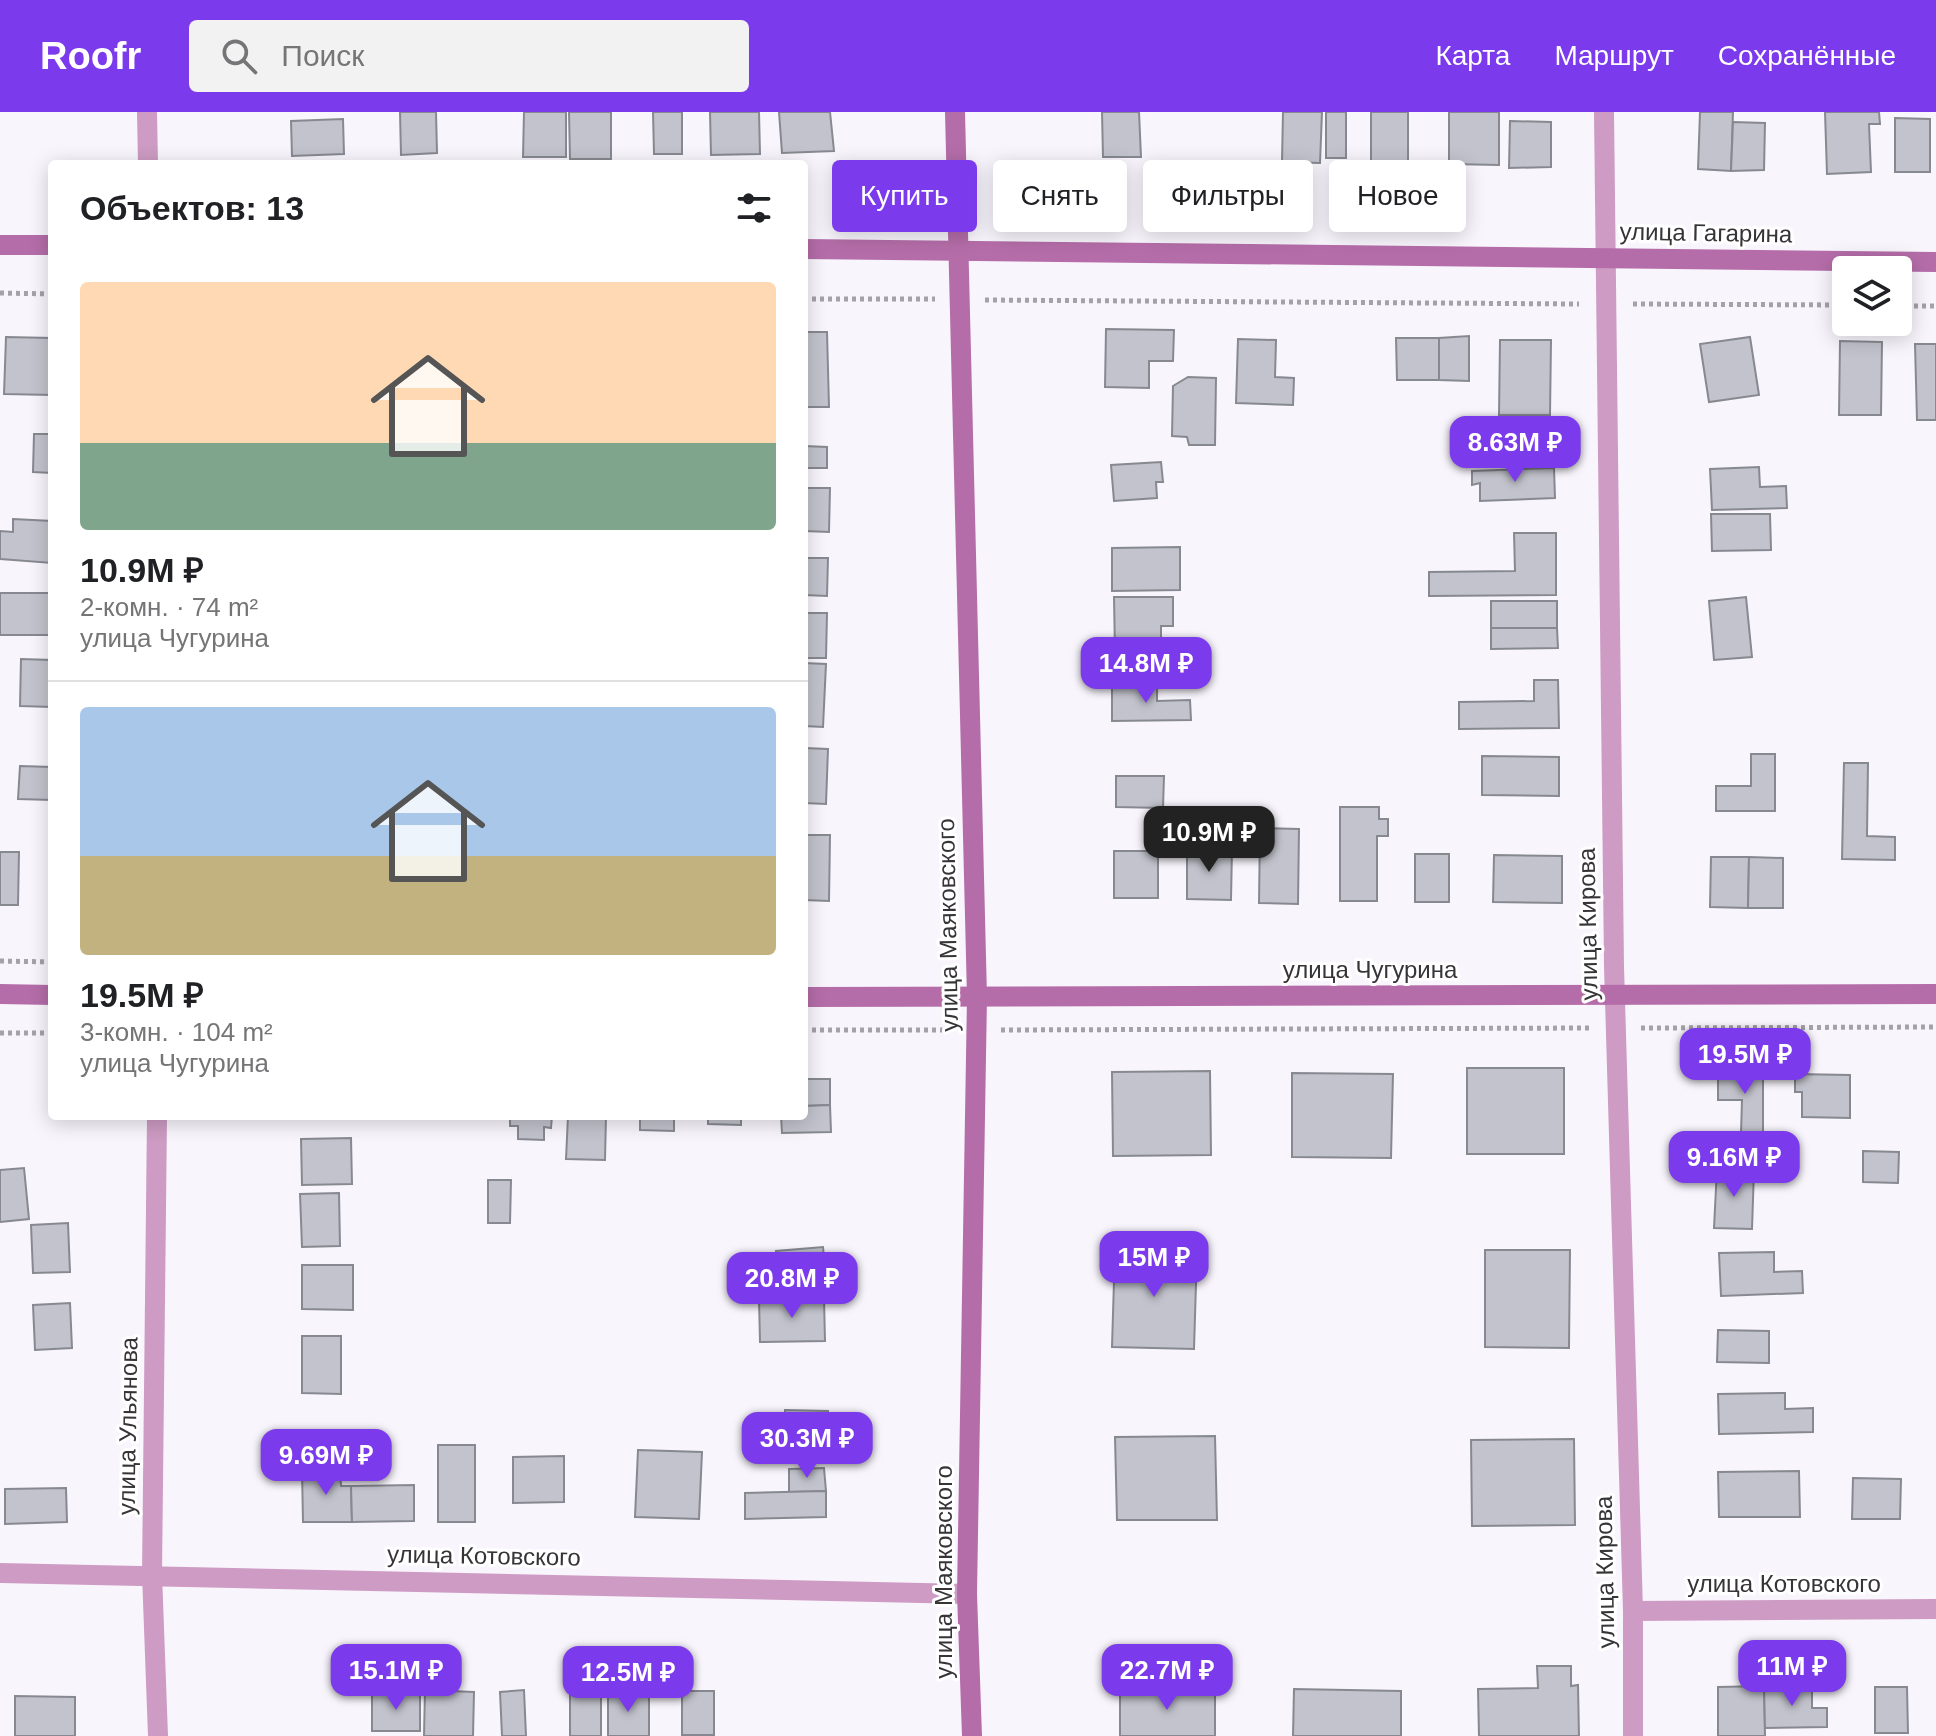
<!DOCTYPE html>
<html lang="ru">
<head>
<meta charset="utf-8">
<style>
	body { margin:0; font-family:Arial,sans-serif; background:#f2f2f2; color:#202124; height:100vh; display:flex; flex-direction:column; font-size:30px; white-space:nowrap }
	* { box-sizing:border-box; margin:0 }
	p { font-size:26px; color:#757577 }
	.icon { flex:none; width:44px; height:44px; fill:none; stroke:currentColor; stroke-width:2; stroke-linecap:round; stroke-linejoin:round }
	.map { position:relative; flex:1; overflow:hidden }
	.details { position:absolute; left:48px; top:48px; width:760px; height:960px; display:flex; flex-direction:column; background:#fff; border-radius:8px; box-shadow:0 4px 20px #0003 }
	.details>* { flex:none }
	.top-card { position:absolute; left:832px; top:48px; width:760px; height:72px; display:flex; gap:16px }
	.controls { position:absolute; left:1832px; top:144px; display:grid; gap:16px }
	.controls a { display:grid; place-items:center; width:80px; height:80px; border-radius:8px; background:#fff; box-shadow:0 4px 20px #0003; font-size:40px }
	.price { position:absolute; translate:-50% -68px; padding:0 18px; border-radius:16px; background:#7c3aed; color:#fff; font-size:26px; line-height:52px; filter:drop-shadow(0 2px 4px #0008) }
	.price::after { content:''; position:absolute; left:50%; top:48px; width:24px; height:18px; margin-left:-12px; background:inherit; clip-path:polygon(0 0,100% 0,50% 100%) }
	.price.on { background:#222; color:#fff }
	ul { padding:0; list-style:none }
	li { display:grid; align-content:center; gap:16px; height:424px; padding:0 32px }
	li+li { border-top:2px solid #e0e0e0 }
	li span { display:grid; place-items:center; height:248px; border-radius:8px; color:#555 }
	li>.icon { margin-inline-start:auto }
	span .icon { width:144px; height:144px; fill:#fffc; stroke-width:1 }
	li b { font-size:34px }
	h2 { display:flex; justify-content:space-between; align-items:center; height:96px; padding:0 32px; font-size:34px }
	.tag { padding:0 28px; border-radius:8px; background:#fff; box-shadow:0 4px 20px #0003; font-size:28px; line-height:72px }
	.tag.on { background:#7c3aed; color:#fff }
	header { display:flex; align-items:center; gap:48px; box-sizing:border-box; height:112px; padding:0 40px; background:#7c3aed; color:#fff }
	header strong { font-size:38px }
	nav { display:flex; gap:44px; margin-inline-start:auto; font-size:28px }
	.search { width:560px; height:72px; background:#f2f2f2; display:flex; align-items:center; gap:20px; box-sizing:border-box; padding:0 28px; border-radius:8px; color:#757577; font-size:30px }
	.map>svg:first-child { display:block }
</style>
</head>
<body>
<header>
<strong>Roofr</strong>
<div class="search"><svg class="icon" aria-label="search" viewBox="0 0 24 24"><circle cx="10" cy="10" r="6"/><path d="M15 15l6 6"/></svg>Поиск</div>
<nav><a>Карта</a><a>Маршрут</a><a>Сохранённые</a></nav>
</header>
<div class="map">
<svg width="1936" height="1624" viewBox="0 0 1936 1624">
	<rect width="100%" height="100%" fill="#f9f5fd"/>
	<g fill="#c2c3cc" stroke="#878991" stroke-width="2">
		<polygon points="400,0 436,0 437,41 401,43"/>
		<polygon points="524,0 566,0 566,45 523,45"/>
		<polygon points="569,0 611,0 611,47 570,47"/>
		<polygon points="653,0 682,0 682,42 654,42"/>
		<polygon points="710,0 759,0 760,42 711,43"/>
		<polygon points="779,0 830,0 834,39 782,41"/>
		<polygon points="1102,0 1139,0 1141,45 1103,45"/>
		<polygon points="1283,0 1322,0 1320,51 1282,50"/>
		<rect x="1326" y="0" width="20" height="46"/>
		<polygon points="1371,0 1408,0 1408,50 1371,51"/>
		<polygon points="1449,0 1499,0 1499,53 1449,52"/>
		<polygon points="1700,0 1733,0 1731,59 1698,57"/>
		<polygon points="1825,0 1879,0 1880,12 1869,12 1871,60 1827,62"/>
		<polygon points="1895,6 1930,7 1930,60 1895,60"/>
		<polygon points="343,7 344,42 292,44 291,9"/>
		<polygon points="1510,9 1551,10 1551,55 1509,56"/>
		<polygon points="1733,10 1765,11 1764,58 1731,59"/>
		<polygon points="1106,217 1174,218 1173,249 1149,249 1149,276 1105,275"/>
		<polygon points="804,220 827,220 829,295 804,295"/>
		<polygon points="1469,224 1469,269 1439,268 1439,226"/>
		<polygon points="6,225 52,226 52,283 4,282"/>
		<polygon points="1750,225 1759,283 1709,290 1700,232"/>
		<polygon points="1396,226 1439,226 1439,268 1397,268"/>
		<polygon points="1238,227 1276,228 1275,265 1294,266 1293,293 1236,291"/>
		<polygon points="1500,228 1551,228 1550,303 1499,303"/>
		<polygon points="1840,229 1882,230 1881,303 1839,303"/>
		<polygon points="1915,232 1936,232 1936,308 1917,308"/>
		<polygon points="1188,265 1216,266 1215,333 1189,333 1187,325 1172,324 1173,274"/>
		<polygon points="34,322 52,322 52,361 33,360"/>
		<polygon points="804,334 827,335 827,356 804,356"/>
		<polygon points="1161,350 1163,370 1156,370 1157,386 1114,389 1111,353"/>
		<polygon points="1759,355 1760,375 1786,374 1787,396 1712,398 1710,357"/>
		<polygon points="1554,356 1555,386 1480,389 1480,371 1472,373 1472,359"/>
		<polygon points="804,376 830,376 829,420 804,419"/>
		<polygon points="1711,402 1770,402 1771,438 1712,439"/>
		<polygon points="13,407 52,409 52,451 0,447 0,419 13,420"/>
		<polygon points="1514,421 1556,421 1556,483 1429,484 1429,460 1515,459"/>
		<polygon points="1180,435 1180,478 1112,479 1112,436"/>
		<polygon points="804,446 828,446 827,484 804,483"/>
		<rect x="0" y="481" width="52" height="42"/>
		<polygon points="1114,485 1173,485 1173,514 1161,514 1161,541 1115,541"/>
		<polygon points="1746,485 1752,545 1714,548 1709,489"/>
		<rect x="1491" y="489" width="66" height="27"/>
		<polygon points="804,501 827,501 826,546 804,546"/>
		<polygon points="1491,516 1557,516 1558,536 1491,537"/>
		<polygon points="21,547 52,548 52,595 20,594"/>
		<polygon points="804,551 826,552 823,615 804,614"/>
		<polygon points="1534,568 1558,568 1559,616 1459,617 1459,590 1534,589"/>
		<polygon points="1112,572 1157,572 1157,589 1190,588 1191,608 1112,609"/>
		<polygon points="804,636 828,637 826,692 804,691"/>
		<polygon points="1751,642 1775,642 1775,699 1716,699 1716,674 1751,674"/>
		<polygon points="1482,644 1559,645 1559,684 1482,683"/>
		<polygon points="1844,651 1868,651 1867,724 1895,725 1895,748 1842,747"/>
		<polygon points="20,654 52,655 52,688 18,687"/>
		<polygon points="1116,664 1164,664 1163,696 1116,695"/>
		<polygon points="1340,695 1379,695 1379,707 1388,707 1388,724 1377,724 1377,789 1340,789"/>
		<polygon points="1260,716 1299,717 1298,792 1259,791"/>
		<polygon points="804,723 830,723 829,789 804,788"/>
		<polygon points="1187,736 1232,737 1231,788 1187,787"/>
		<rect x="1114" y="739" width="44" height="47"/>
		<polygon points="0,740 19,740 18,793 0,793"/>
		<rect x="1415" y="742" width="34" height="48"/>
		<polygon points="1494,743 1562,744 1562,791 1493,790"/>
		<polygon points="1711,745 1749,745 1748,796 1710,795"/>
		<polygon points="1749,745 1783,746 1783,796 1748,796"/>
		<rect x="1467" y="956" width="97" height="86"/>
		<polygon points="1718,958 1763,958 1763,1021 1741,1021 1742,988 1718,988"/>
		<polygon points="1210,959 1211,1043 1113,1044 1112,960"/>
		<polygon points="1292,961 1393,962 1391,1046 1292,1045"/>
		<polygon points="1795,962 1850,963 1850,1006 1802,1005 1802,980 1795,980"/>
		<polygon points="804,967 830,967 830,993 804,994"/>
		<polygon points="830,993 831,1020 782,1021 781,1004 804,1004 804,994"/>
		<polygon points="510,1004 552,1004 551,1016 544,1015 544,1028 518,1027 518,1014 510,1014"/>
		<polygon points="568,1004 606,1004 605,1048 566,1047"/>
		<polygon points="640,1004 674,1004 674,1019 640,1018"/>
		<polygon points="708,1004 741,1004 741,1013 708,1012"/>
		<polygon points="351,1026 352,1072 302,1073 301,1027"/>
		<polygon points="1863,1039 1899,1040 1898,1071 1863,1070"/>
		<polygon points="24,1056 29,1107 0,1110 0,1058"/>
		<polygon points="1717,1056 1754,1058 1752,1117 1714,1116"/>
		<polygon points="488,1068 511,1068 510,1111 488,1111"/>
		<polygon points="339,1081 340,1134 302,1135 300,1082"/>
		<polygon points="68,1111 70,1160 33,1161 31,1113"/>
		<polygon points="823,1135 827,1177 780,1181 776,1139"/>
		<polygon points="1115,1136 1197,1139 1194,1237 1112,1235"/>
		<polygon points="1485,1138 1570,1138 1569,1236 1485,1235"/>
		<polygon points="1774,1140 1774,1160 1802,1159 1803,1181 1721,1184 1719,1141"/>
		<polygon points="302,1153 353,1153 353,1198 302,1197"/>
		<polygon points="759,1187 824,1187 825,1229 760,1230"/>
		<polygon points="70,1191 72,1236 35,1238 33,1193"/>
		<polygon points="1718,1218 1769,1219 1769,1251 1717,1250"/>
		<polygon points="302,1224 341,1224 341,1282 302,1281"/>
		<polygon points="1785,1281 1785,1297 1813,1296 1813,1320 1719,1322 1718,1282"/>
		<polygon points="785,1298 828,1299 827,1340 784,1339"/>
		<polygon points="1215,1324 1217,1408 1117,1408 1115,1325"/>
		<polygon points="1574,1327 1575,1413 1472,1414 1471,1328"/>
		<rect x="438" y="1333" width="37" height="77"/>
		<polygon points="638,1338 702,1340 699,1407 635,1405"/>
		<polygon points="564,1344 564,1390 513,1391 513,1345"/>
		<polygon points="824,1356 826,1379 789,1380 789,1357"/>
		<polygon points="340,1357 341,1374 351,1374 352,1410 303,1410 302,1358"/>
		<polygon points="1799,1359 1800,1405 1719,1405 1718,1360"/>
		<polygon points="1853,1366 1901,1367 1900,1407 1852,1407"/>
		<polygon points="414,1373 414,1409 352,1410 351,1374"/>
		<polygon points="66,1376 67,1410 5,1412 5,1377"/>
		<polygon points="826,1379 826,1405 745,1407 745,1381"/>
		<polygon points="1537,1554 1571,1554 1571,1574 1578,1573 1579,1624 1479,1624 1478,1577 1538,1576"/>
		<polygon points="1764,1574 1765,1624 1718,1624 1718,1575"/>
		<polygon points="1764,1574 1812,1574 1812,1596 1827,1596 1827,1615 1765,1616"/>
		<polygon points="1875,1575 1907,1575 1908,1621 1875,1621"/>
		<polygon points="1120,1576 1215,1577 1215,1624 1120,1624"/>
		<polygon points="1294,1577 1401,1579 1401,1624 1293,1624"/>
		<polygon points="425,1578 474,1580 473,1624 424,1624"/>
		<polygon points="524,1578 526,1624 502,1624 500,1580"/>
		<rect x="608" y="1579" width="41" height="45"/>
		<rect x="682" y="1579" width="32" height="44"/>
		<rect x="372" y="1580" width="48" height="39"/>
		<rect x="570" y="1581" width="31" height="43"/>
		<polygon points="15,1584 75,1585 75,1624 15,1624"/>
	</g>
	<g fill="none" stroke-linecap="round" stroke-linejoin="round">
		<g stroke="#a4a1a7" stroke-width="5" stroke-dasharray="4 4" stroke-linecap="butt">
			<polyline points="0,181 52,182"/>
			<polyline points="804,187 935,187"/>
			<polyline points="985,188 1579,192"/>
			<polyline points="1633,192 1846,193"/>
			<polyline points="1898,194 1936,194"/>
			<polyline points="0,849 52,850"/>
			<polyline points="1641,916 1936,915"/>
			<polyline points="804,918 951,918"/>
			<polyline points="1001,918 1591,916"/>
			<polyline points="0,921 52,921"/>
		</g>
		<g stroke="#cd9bc3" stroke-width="20">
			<polyline points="147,0 148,52"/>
			<polyline points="1604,0 1614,854 1633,1499 1633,1624"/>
			<polyline points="157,1004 152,1462 158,1624"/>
			<polyline points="0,1461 967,1482"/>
			<polyline points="1633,1499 1936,1497"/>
		</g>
		<g stroke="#b56da9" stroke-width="20">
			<polyline points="955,0 977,885 967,1482 972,1624"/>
			<polyline points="0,133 52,133"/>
			<polyline points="804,137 1936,150"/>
			<polyline points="0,882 52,883"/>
			<polyline points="804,885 1936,882"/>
		</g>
	</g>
	<g text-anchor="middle" stroke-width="6" stroke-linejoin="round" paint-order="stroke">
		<g font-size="24" fill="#363437" stroke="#fff">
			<text transform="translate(1706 121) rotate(1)" y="8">улица Гагарина</text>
			<text transform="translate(1588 812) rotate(-91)" y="8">улица Кирова</text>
			<text transform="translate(948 813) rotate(-91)" y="8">улица Маяковского</text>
			<text x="1370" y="866">улица Чугурина</text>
			<text transform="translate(128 1314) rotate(-89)" y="8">улица Ульянова</text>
			<text transform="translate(484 1444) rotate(1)" y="8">улица Котовского</text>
			<text transform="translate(944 1460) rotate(-90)" y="8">улица Маяковского</text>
			<text transform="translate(1605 1460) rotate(-91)" y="8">улица Кирова</text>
			<text x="1784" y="1480">улица Котовского</text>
		</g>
	</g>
</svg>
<div class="controls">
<a><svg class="icon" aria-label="layers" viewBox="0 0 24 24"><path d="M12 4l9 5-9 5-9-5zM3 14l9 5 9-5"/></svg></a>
</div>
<b class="price" style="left:1515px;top:372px">8.63M ₽</b>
<b class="price" style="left:1146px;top:593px">14.8M ₽</b>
<b class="price on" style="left:1209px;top:762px">10.9M ₽</b>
<b class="price" style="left:1745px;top:984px">19.5M ₽</b>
<b class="price" style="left:1734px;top:1087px">9.16M ₽</b>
<b class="price" style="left:1154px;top:1187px">15M ₽</b>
<b class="price" style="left:792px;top:1208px">20.8M ₽</b>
<b class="price" style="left:807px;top:1368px">30.3M ₽</b>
<b class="price" style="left:326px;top:1385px">9.69M ₽</b>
<b class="price" style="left:1792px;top:1596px">11M ₽</b>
<b class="price" style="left:396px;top:1600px">15.1M ₽</b>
<b class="price" style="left:1167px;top:1600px">22.7M ₽</b>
<b class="price" style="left:628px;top:1602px">12.5M ₽</b>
<div class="top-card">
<a class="tag on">Купить</a>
<a class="tag">Снять</a>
<a class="tag">Фильтры</a>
<a class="tag">Новое</a>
</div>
<section class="details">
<h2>Объектов: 13<svg class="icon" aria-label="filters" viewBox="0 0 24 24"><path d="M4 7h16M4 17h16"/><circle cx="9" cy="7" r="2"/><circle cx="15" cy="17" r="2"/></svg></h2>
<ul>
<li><span style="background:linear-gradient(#ffd9b3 65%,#7fa58c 0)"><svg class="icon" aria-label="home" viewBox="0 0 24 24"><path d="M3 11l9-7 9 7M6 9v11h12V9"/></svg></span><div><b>10.9M ₽</b><p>2-комн. · 74 m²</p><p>улица Чугурина</p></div></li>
<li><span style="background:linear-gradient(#a9c7e8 60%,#c2b280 0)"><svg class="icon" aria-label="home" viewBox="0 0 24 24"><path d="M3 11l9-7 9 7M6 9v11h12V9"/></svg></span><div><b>19.5M ₽</b><p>3-комн. · 104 m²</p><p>улица Чугурина</p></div></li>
</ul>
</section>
</div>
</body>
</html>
